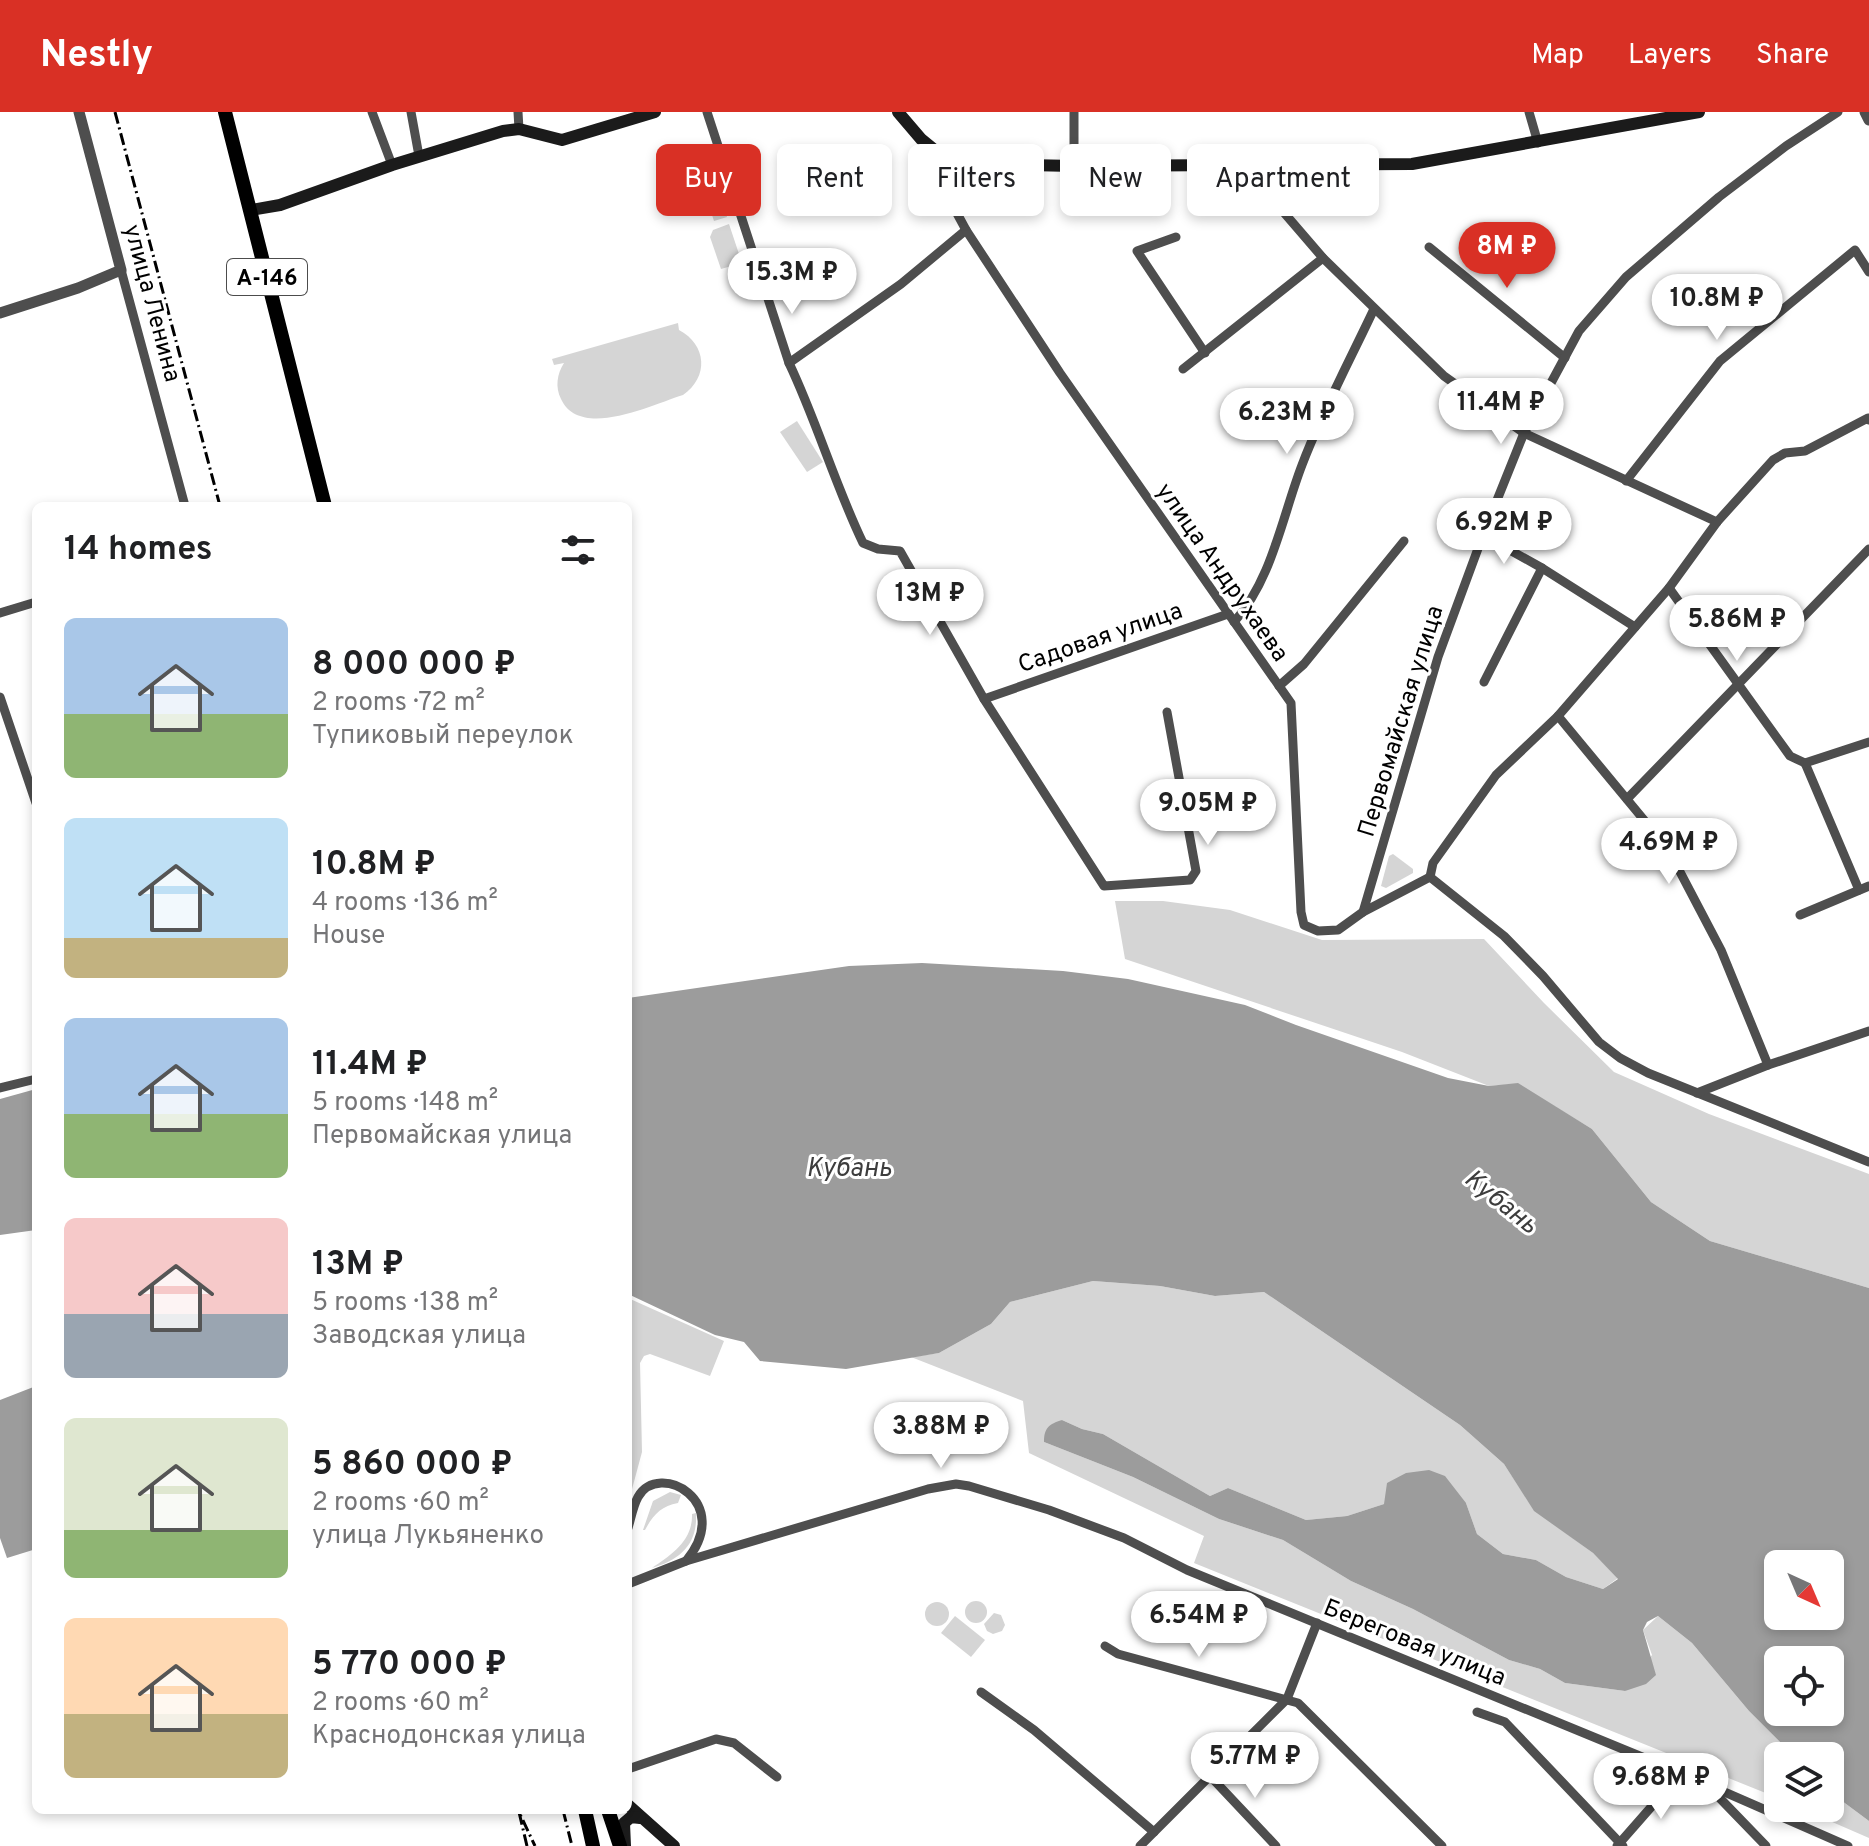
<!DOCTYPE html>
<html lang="en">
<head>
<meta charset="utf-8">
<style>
	body { margin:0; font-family:Overpass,sans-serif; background:#f6f6f6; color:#202124; height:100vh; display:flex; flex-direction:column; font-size:30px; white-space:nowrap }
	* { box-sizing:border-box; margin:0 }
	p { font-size:26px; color:#757577 }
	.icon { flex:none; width:44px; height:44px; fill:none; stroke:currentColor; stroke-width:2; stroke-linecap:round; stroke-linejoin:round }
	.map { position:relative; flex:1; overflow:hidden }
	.side { position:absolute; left:32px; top:390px; width:600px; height:1312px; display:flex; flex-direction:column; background:#fff; border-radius:12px; box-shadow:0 4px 12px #0003 }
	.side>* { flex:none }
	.top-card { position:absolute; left:656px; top:32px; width:760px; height:72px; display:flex; gap:16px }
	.needle { width:52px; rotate:136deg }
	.buttons { position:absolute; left:1764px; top:1438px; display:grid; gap:16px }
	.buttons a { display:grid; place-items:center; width:80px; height:80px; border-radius:12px; background:#fff; box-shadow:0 4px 12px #0003; font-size:40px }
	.price { position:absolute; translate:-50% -68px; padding:0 18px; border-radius:28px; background:#fff; color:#222; font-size:26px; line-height:52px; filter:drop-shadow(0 2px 4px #0008) }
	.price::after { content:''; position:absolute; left:50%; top:48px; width:24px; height:18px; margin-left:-12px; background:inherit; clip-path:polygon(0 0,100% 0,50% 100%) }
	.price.selected { background:#d93025; color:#fff }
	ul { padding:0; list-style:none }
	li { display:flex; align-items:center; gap:24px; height:200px; padding:0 32px }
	li span { display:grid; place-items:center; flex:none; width:224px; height:160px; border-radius:12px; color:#555 }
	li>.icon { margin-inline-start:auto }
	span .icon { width:96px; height:96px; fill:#fffc; stroke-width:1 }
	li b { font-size:34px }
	h2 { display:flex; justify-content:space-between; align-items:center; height:96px; padding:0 32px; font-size:34px }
	.chip { padding:0 28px; border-radius:12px; background:#fff; box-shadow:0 4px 12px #0003; font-size:28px; line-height:72px }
	.chip.selected { background:#d93025; color:#fff }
	header { display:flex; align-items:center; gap:48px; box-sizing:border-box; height:112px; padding:0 40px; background:#d93025; color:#fff }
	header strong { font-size:38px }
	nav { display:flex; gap:44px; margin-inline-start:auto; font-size:28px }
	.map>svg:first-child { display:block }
</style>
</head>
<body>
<header>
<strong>Nestly</strong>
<nav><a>Map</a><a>Layers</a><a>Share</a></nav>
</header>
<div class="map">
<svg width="1869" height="1734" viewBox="0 0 1869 1734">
	<rect width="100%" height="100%" fill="#fff"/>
	<g fill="#d5d5d5">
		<polygon points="707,43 727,105 714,109 707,88 691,79 683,57 684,51"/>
		<polygon points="729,112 742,151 721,157 710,125 713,118"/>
		<path d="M678,211l1,7c28,15 30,47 4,65 -32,10 -103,45 -122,4 -6,-12 -4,-25 3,-36l-10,2 -2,-6z"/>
		<polygon points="797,309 823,350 807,360 780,320"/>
		<polygon points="1393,742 1413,757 1413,761 1386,776 1381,774 1389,744"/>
		<polygon points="1115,789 1163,789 1230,798 1322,828 1484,827 1544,891 1614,960 1709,1002 1869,1062 1869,1176 1710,1129 1651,1090 1592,1017 1518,972 1489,974 1402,940 1125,847"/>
		<polygon points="1093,1169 1160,1174 1215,1184 1264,1180 1460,1313 1504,1352 1534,1398 1593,1441 1618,1466 1603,1477 1566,1465 1536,1448 1503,1442 1477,1422 1466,1391 1384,1392 1347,1404 1306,1408 1228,1376 1210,1384 1103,1322 1082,1317 1062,1308 1044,1330 1133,1365 1219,1407 1283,1428 1351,1469 1413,1497 1509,1548 1540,1557 1565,1571 1625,1579 1652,1543 1643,1518 1658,1504 1692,1531 1749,1599 1794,1644 1778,1644 1778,1686 1194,1451 1204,1424 1029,1341 1023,1289 911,1245 939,1241 991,1212 1010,1190"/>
		<polygon points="628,1186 724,1229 710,1264 650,1242 644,1244 640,1251 642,1340 628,1392"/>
		<path d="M670,1380l11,3 -3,8c-17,3 -25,12 -33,27h-2l10,-29z"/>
		<path d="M696,1401c2,31 -16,47 -44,55 19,-13 41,-27 40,-54z"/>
		<circle cx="976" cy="1500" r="11"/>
		<circle cx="937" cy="1502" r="12"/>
		<polygon points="994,1501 1001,1503 1005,1513 1002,1519 993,1522 987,1519 984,1512"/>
		<polygon points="955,1504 985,1528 971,1545 941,1521"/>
		<polygon points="1830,1680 1869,1709 1869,1726 1800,1696 1830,1696"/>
	</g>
	<g fill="#9c9c9c" fill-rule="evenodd">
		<path d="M922,851l141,8 65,8 117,26 51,20 152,53 41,8 29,-3 74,46 59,73 59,39 159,47v533l-39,-29v-36h-36l-45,-45 -57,-68 -34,-27 -11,6 -4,8 13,45 -10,9 -21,7 -60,-8 -25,-14 -31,-9 -96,-51 -62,-28 -68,-41 -64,-21 -86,-42 -89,-35c0,-14 5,-18 18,-22l20,9 21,5 107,62 18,-8 78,32 41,-4 37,-12 3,-21 19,-10 23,-3 16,6 21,27 11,31 26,20 33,6 30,17 37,12 15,-10 -25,-26 -59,-42 -30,-47 -44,-39 -196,-133 -49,4 -55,-10 -67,-5 -83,21 -19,22 -52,29 -93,16 -86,-8 -16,-19 -29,-7 -87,-41v-296l221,-32zM1830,1452v52h-52v-52zM1778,1548h52v52h-52z"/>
		<polygon points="36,977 36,1118 0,1123 0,987"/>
		<polygon points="36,1274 36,1437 7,1446 0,1426 0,1288"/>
	</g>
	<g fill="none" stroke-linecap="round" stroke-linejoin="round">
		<g stroke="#4e4e4e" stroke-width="9">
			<polyline points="372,0 392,53"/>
			<polyline points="411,0 419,44"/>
			<polyline points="518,0 519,17"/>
			<polyline points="707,0 789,251 901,172 966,118"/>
			<polyline points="1074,0 1074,54"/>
			<polyline points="1529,0 1538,31"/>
			<polyline points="938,41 939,68 966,118 1060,261 1291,591 1301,800 1304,813 1318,819 1338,818 1363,800 1430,765"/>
			<polyline points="1251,52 1255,67 1323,146 1444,264 1524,321 1717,410"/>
			<polyline points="1176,125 1137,139 1205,241"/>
			<polyline points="1429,135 1565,246"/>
			<polyline points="121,158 185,394"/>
			<path d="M789,251c28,59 46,122 74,180l15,6 22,2 84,148 120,187 86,-6 6,-9 -29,-159"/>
			<polyline points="1183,257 1323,146"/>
			<polyline points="1626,369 1720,249 1855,138 1869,160"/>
			<polyline points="1483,423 1542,456 1635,515"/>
			<polyline points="1669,476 1790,644 1805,651"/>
			<polyline points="0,501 36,490"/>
			<path d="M1234,510c38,-42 48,-105 68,-157 20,-53 48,-105 72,-156"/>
			<polyline points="1484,570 1542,456"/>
			<polyline points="1279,574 1304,552 1404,429"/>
			<polyline points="0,585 36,691"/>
			<polyline points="984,587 1228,502"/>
			<polyline points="1558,604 1668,737 1721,838 1768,953"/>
			<polyline points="1805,651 1859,778"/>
			<polyline points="1805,651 1869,630"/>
			<polyline points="1627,687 1869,437"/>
			<polyline points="1430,765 1433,751 1496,663 1558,604 1669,476 1717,410 1773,348 1785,341 1805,339 1868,306 1869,308"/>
			<polyline points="1430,765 1504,824 1543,864 1599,930 1620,946 1648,961 1869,1050"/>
			<polyline points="1363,800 1438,545 1483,423 1524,321 1579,219 1626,165 1719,85 1786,34 1838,0"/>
			<polyline points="1800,803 1869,774"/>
			<polyline points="0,976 36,967"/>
			<polyline points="1697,981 1768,953 1869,919"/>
			<path d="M628,1416c3,-10 5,-22 10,-31 21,-37 97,5 48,64"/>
			<polyline points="628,1472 686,1449 928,1377 956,1372 969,1374 1049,1398 1124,1426 1187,1458 1681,1661 1848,1734"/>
			<polyline points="1105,1534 1118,1542 1298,1591 1442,1734"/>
			<polyline points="981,1580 1034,1618 1154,1720"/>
			<polyline points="1477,1600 1505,1610 1623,1734"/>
			<polyline points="628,1657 716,1627 734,1631 777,1665"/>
			<polyline points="1210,1664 1276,1734"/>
			<polyline points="1710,1676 1766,1734"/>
			<polyline points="1140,1734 1287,1587 1317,1511"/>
			<polyline points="1617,1734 1681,1661"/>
		</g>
		<g stroke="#4e4e4e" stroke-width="11">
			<polyline points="1865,0 1869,8"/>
			<polyline points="0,201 78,176 121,158 79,0"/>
		</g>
		<g stroke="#1b1b1b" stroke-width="12">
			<polyline points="898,0 921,27 938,41 954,47 982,52 1074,54 1412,52 1699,0"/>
			<polyline points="251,98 280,93 392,53 503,19 519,17 562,28 655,0"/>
			<polyline points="628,1693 674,1734"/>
			<polyline points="625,1734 624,1711 631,1705 640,1706"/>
		</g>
		<g stroke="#000" stroke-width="14">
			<polyline points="225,0 325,394"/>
			<polyline points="585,1698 593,1734"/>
			<polyline points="608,1698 620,1734"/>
		</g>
		<g stroke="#000" stroke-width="3" stroke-dasharray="12 4 2 4" stroke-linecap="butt">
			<polyline points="115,0 220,394"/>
			<polyline points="563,1698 572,1734"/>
			<polyline points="527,1734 519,1700 535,1734"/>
		</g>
	</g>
	<g text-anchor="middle" stroke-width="6" stroke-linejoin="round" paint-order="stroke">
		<rect fill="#fff" stroke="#4c4c4c" stroke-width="2" x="227" y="147" width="80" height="36" rx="6"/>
		<g font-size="22" font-weight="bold" fill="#000">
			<text x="267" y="173">А-146</text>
		</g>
		<g font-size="24" fill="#000" stroke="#fff">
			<text transform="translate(153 191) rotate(75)" y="8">улица Ленина</text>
			<text transform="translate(1223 460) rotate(55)" y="8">улица Андрухаева</text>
			<text transform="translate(1100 525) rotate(-19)" y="8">Садовая улица</text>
			<text transform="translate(1400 609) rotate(-73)" y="8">Первомайская улица</text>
			<text transform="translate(1415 1530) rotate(22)" y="8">Береговая улица</text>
		</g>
		<g font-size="26" font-style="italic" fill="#3d3d3d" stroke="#fff">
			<text x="849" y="1064">Кубань</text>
			<text transform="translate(1502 1089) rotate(39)" y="9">Кубань</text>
		</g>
	</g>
</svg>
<div class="buttons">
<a><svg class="needle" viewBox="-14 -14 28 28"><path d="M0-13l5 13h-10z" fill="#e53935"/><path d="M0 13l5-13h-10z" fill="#757577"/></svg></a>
<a><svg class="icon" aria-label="locate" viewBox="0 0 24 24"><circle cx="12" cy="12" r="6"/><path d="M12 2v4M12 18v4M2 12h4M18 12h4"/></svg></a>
<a><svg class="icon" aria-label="layers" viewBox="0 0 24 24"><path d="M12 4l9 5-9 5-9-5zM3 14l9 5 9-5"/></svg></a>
</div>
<b class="price selected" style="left:1507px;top:178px">8M ₽</b>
<b class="price" style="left:792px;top:204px">15.3M ₽</b>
<b class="price" style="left:1717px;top:230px">10.8M ₽</b>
<b class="price" style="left:1501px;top:334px">11.4M ₽</b>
<b class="price" style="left:1287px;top:344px">6.23M ₽</b>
<b class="price" style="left:1504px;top:454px">6.92M ₽</b>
<b class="price" style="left:930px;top:525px">13M ₽</b>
<b class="price" style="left:1737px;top:551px">5.86M ₽</b>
<b class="price" style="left:1208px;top:735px">9.05M ₽</b>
<b class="price" style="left:1669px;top:774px">4.69M ₽</b>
<b class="price" style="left:941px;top:1358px">3.88M ₽</b>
<b class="price" style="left:1199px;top:1547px">6.54M ₽</b>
<b class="price" style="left:1255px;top:1688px">5.77M ₽</b>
<b class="price" style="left:1661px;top:1709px">9.68M ₽</b>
<div class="top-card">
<a class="chip selected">Buy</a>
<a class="chip">Rent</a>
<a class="chip">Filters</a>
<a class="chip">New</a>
<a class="chip">Apartment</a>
</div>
<section class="side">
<h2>14 homes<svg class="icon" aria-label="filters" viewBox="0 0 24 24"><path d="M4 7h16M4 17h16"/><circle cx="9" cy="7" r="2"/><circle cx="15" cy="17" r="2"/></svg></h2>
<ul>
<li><span style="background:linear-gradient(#a9c7e8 60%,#8fb573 0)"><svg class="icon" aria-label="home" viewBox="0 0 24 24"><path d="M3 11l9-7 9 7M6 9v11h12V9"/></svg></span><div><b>8 000 000 ₽</b><p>2 rooms · 72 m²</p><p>Тупиковый переулок</p></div></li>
<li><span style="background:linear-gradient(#bfe0f5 75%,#c2b280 0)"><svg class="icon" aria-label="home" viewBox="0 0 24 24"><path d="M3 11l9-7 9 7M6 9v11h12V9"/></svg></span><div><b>10.8M ₽</b><p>4 rooms · 136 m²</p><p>House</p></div></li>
<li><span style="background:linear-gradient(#a9c7e8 60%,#8fb573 0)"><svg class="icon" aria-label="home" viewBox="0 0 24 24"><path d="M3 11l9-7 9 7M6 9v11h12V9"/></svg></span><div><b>11.4M ₽</b><p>5 rooms · 148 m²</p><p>Первомайская улица</p></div></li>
<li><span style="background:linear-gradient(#f6c9c9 60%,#9aa5b1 0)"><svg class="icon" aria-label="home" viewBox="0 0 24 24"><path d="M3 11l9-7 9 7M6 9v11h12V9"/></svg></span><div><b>13M ₽</b><p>5 rooms · 138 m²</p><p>Заводская улица</p></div></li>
<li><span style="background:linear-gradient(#dfe7d0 70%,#8fb573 0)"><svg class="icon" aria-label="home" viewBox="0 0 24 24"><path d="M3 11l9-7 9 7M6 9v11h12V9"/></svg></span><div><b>5 860 000 ₽</b><p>2 rooms · 60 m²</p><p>улица Лукьяненко</p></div></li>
<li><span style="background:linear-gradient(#ffd9b3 60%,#c2b280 0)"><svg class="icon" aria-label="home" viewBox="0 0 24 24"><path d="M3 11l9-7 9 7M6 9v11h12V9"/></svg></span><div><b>5 770 000 ₽</b><p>2 rooms · 60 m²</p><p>Краснодонская улица</p></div></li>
</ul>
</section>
</div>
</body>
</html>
